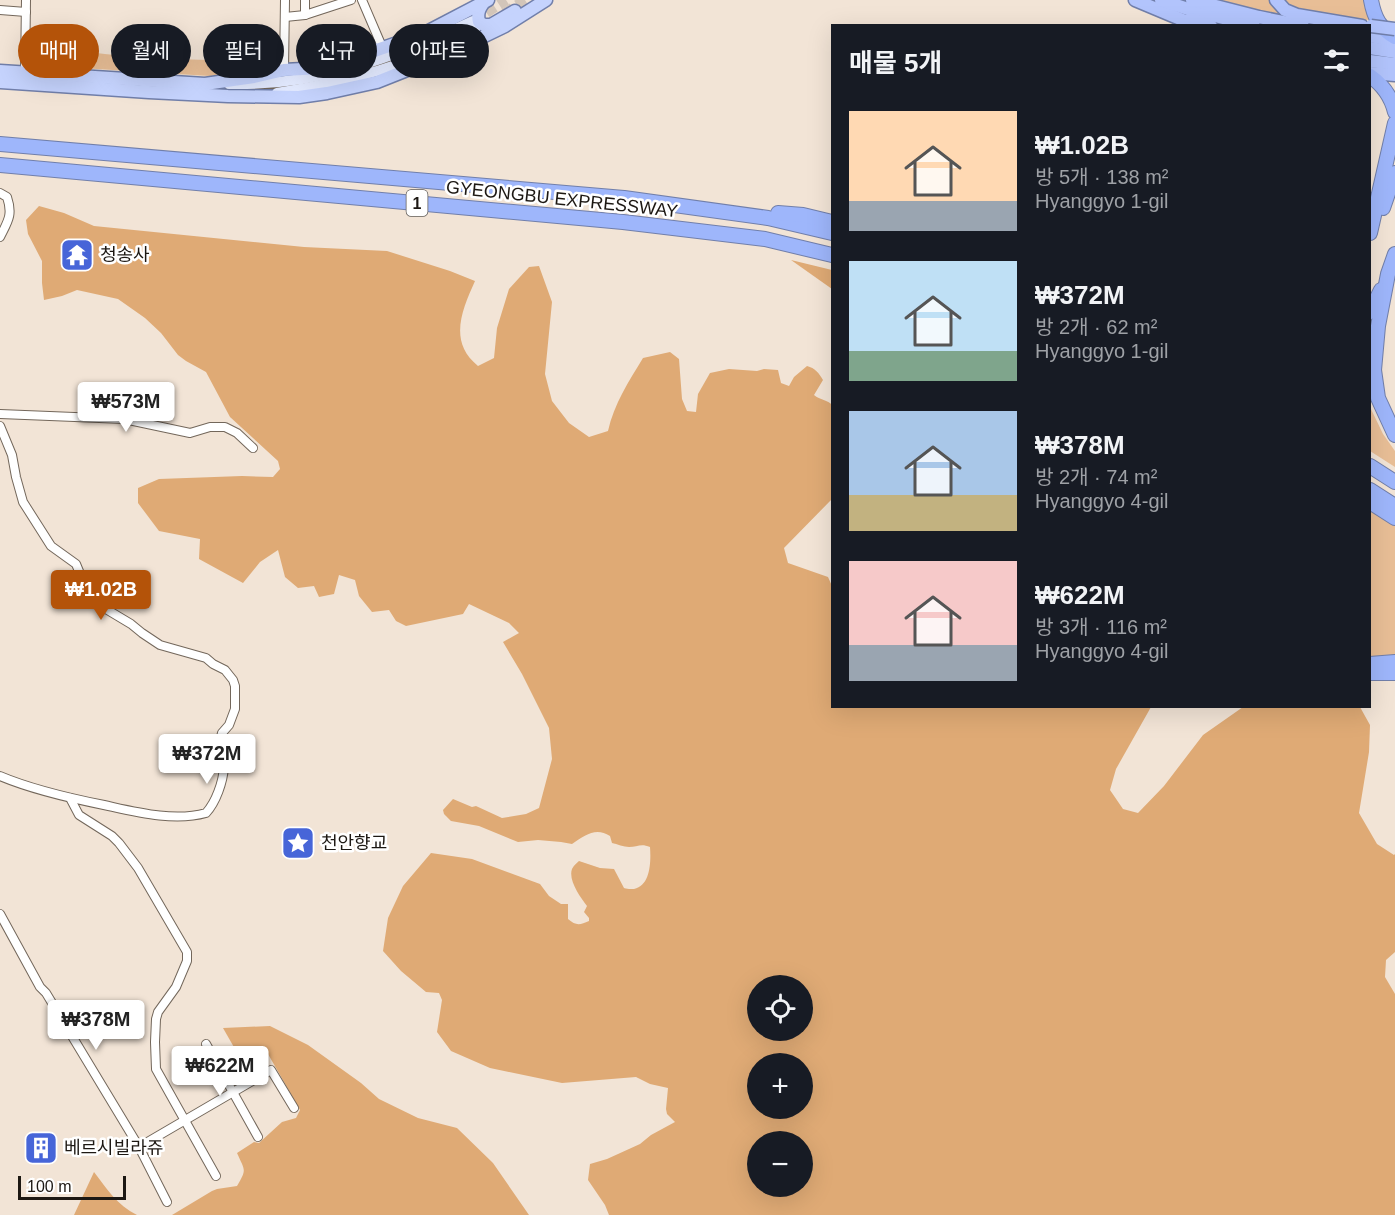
<!DOCTYPE html>
<html lang="ko">
<head>
<meta charset="utf-8">
<style>
	body { margin:0; font-family:Helvetica,"Noto Sans KR",sans-serif; background:#242831; color:#f1f3f6; height:100vh; display:flex; flex-direction:column; font-size:22px; white-space:nowrap }
	* { box-sizing:border-box; margin:0 }
	p { font-size:20px; color:#9ea1a6 }
	.icon { flex:none; width:33px; height:33px; fill:none; stroke:currentColor; stroke-width:2; stroke-linecap:round; stroke-linejoin:round }
	.map { position:relative; flex:1; overflow:hidden }
	.details { position:absolute; left:831px; top:24px; width:540px; height:684px; display:flex; flex-direction:column; background:#171b24; border-radius:0px; box-shadow:0 6px 24px #0002 }
	.details>* { flex:none }
	.hud { position:absolute; left:18px; top:24px; width:570px; height:54px; display:flex; gap:12px }
	.controls { position:absolute; left:747px; top:975px; display:grid; gap:12px }
	.controls a { display:grid; place-items:center; width:66px; height:66px; border-radius:50%; background:#171b24; box-shadow:0 6px 24px #0002; font-size:30px }
	.scale { position:absolute; left:18px; bottom:15px; width:108px; box-sizing:border-box; padding-left:6px; border:3px solid #1d1813; border-top:0; font-size:16px; line-height:21px; white-space:nowrap; color:#1d1813; -webkit-text-stroke:4px #fff; paint-order:stroke }
	.price { position:absolute; translate:-50% -51px; padding:0 14px; border-radius:6px; background:#fff; color:#222; font-size:20px; line-height:39px; filter:drop-shadow(0 2px 3px #0008) }
	.price::after { content:''; position:absolute; left:50%; top:36px; width:18px; height:14px; margin-left:-9px; background:inherit; clip-path:polygon(0 0,100% 0,50% 100%) }
	.price.selected { background:#b45309; color:#fff }
	ul { padding:0; list-style:none }
	li { display:flex; align-items:center; gap:18px; height:150px; padding:0 18px }
	li span { display:grid; place-items:center; flex:none; width:168px; height:120px; border-radius:0px; color:#555 }
	li>.icon { margin-inline-start:auto }
	span .icon { width:72px; height:72px; fill:#fffc; stroke-width:1 }
	li b { font-size:26px }
	h2 { display:flex; justify-content:space-between; align-items:center; height:72px; padding:0 18px; font-size:26px }
	.tag { padding:0 21px; border-radius:27px; background:#171b24; box-shadow:0 6px 24px #0002; font-size:21px; line-height:54px }
	.tag.selected { background:#b45309; color:#fff }
	.map>svg:first-child { display:block }
</style>
</head>
<body>
<div class="map">
<svg width="1395" height="1215" viewBox="0 0 1395 1215">
	<rect width="100%" height="100%" fill="#f2e4d6"/>
	<g fill="#e8be96">
		<polygon points="1220,0 1271,0 1291,18"/>
		<polygon points="1281,0 1367,0 1370,19 1359,22 1298,11"/>
		<polygon points="32,43 44,47 105,54 143,58 208,60 276,51 275,68 210,76 81,68 33,63"/>
		<polygon points="1370,407 1383,434 1395,451 1395,467 1370,451"/>
		<polygon points="1370,508 1395,524 1395,657 1377,658 1370,657"/>
	</g>
	<g fill="#dfaa75" fill-rule="evenodd">
		<path d="M39,206l25,7 30,13 210,21 83,4 63,20 25,10c-13,29 -27,61 3,85l16,-8 3,-30 12,-39 20,-22 10,-1 13,36 -7,72 7,27 17,22 20,14 19,-6c6,-27 21,-50 35,-73l27,-6 9,7 3,40 5,12 9,1 2,-18 12,-21 19,-4 28,2 7,-2 14,1 3,13 8,3 5,-9 13,-11c8,2 12,7 16,14l-9,15c6,5 14,5 18,10v94l-48,49 4,15 40,14 4,9v120l319,1 -35,62 -6,21 13,19 15,4 26,-27 39,-51 40,-28h117l10,18 -1,27 -10,61 18,31 17,11 1,-1v98l-9,8 -1,17 10,17v221h-786l-4,-10 -17,-25 2,-16 17,-5 33,-15 11,-9 24,-13 -8,-8 -1,-5 2,-21 -18,-4 -14,-7 -74,6 -72,-15 -39,-17 -14,-19 5,-32 -3,-7 -13,-1 -25,-21 -18,-20 5,-33 15,-32 28,-33 41,6 68,25 9,12 12,8h7v15c8,7 12,6 21,2v-3l-5,-6 3,-6c-7,-9 -19,-26 -15,-37 2,-4 5,-6 7,-8l21,7 14,1 10,19c1,1 9,1 10,1 17,-3 17,-29 16,-42 -9,-4 -13,0 -21,0 -5,0 -12,-3 -17,-4l-2,-7c-14,-9 -25,-1 -38,8l-11,-2 -23,-2 -20,2 -39,-16 -28,-5 -7,-7 -1,-4 10,-11 19,8 4,-1 26,12 24,-4 13,-6 13,-49 -3,-31 -27,-54 -19,-32 16,-9 -10,-10 -40,-19 -6,10 -57,12 -10,-5 -7,-11 -17,2 -13,-16 -4,-16 -16,-5 -5,19 -15,3 -5,-11 -16,2 -13,-11 -7,-27 -18,12 -17,21 -44,-24 1,-20 -41,-8 -21,-28v-15l21,-9 83,-3 31,1 7,-8 -2,-8 -48,-44 -24,-45 -20,-11 -8,-6 -17,-22 -16,-15 -27,-19 -41,-9 -15,6 -18,4 -2,-17v-22l-14,-27 -2,-14zM758,986h44v44h-44zM758,1064h44v44h-44zM758,1142h44v44h-44z"/>
		<polygon points="791,260 832,270 832,289"/>
		<path d="M270,1026l38,19 53,38 18,16 39,19 39,10 36,35 36,52h-357l40,-24 5,-2 20,-3c10,-17 8,-15 0,-33l17,-11 5,1 23,-21 14,-4 4,-8 -32,-56h-4l-10,-5 -15,7 -16,-28z"/>
		<path d="M94,1172c13,17 23,33 43,43h-63z"/>
	</g>
	<g fill="none" stroke-linecap="round" stroke-linejoin="round">
		<g stroke="#d2c5b9" stroke-width="10" stroke-dasharray="10 5" stroke-linecap="butt">
			<polyline points="504,13 525,0"/>
			<polyline points="474,21 506,0"/>
		</g>
		<g stroke="#73675b" stroke-width="10">
			<g id="minor">
				<polyline points="362,0 383,49"/>
				<polyline points="0,10 26,12"/>
				<polyline points="305,15 305,0"/>
				<polyline points="285,17 305,15 351,0"/>
				<polyline points="284,70 285,0"/>
				<polyline points="25,73 26,0"/>
				<path d="M0,193l7,4c6,18 1,24 -7,40"/>
				<polyline points="0,414 124,419 190,433 210,427 225,427 237,433 253,448"/>
				<path d="M0,426l12,29 4,22 7,25 28,44 25,18 15,36 40,24 11,9 18,12 46,13 7,6 12,6 8,10 2,6v23l-6,16 -7,8 -1,4c0,10 3,20 3,30 -1,15 -8,35 -18,46 -32,9 -70,-1 -102,-8 -35,-7 -71,-15 -104,-29"/>
				<polyline points="70,798 79,815 112,836 119,843 138,868 187,952 187,961 176,987 158,1012 156,1019 155,1042 156,1069 216,1176"/>
				<polyline points="0,914 40,987 46,993 139,1147 167,1202"/>
				<polyline points="206,1044 258,1137"/>
				<polyline points="139,1147 271,1070 294,1108"/>
			</g>
		</g>
		<g stroke="#73675b" stroke-width="14">
			<g id="secondary">
				<path d="M229,84c90,2 164,-26 244,-63"/>
				<path d="M277,93c68,-11 137,-28 198,-63"/>
			</g>
		</g>
		<g stroke="#717faa" stroke-width="15">
			<g id="primary">
				<path d="M484,2c-5,7 -7,11 -5,20l5,3h7l24,-14"/>
				<polyline points="0,71 205,84 254,77 284,70 321,68 354,58 423,34 488,0"/>
				<polyline points="0,82 149,92 228,96 299,97 327,93 377,82 445,55 505,26 546,0"/>
			</g>
		</g>
		<g stroke="#717faa" stroke-width="15">
			<g id="trunk">
				<polyline points="1135,0 1197,26"/>
				<polyline points="1161,0 1188,9 1254,26"/>
				<polyline points="1192,0 1259,17 1303,26"/>
				<polyline points="1276,0 1285,10 1297,15 1362,26"/>
				<polyline points="1190,19 1211,26"/>
				<polyline points="1370,36 1395,41"/>
				<polyline points="1370,48 1395,52"/>
				<polyline points="1370,61 1395,64"/>
				<polyline points="1370,73 1395,75"/>
			</g>
		</g>
		<g stroke="#717faa" stroke-width="16">
			<g id="motorway">
				<path d="M1371,0c3,17 9,29 24,37"/>
				<path d="M1370,76c13,9 21,20 25,36"/>
				<polyline points="0,144 624,198 768,218 832,233"/>
				<polyline points="0,165 623,222 765,239 832,255"/>
				<polyline points="1383,208 1395,173"/>
				<polyline points="778,213 803,215 832,222"/>
				<polyline points="1370,233 1395,123"/>
				<polyline points="1395,254 1388,274 1378,326 1374,370 1378,398 1395,435"/>
				<polyline points="1370,312 1381,290"/>
				<polyline points="1370,466 1395,482"/>
				<polyline points="1370,490 1395,506"/>
				<polyline points="1370,502 1395,518"/>
				<polyline points="1370,664 1395,662"/>
				<polyline points="1370,673 1395,673"/>
			</g>
		</g>
		<use href="#minor" stroke="#fff" stroke-width="8"/>
		<use href="#secondary" stroke="#e2e9fe" stroke-width="10"/>
		<use href="#primary" stroke="#c5d3fd" stroke-width="12"/>
		<use href="#trunk" stroke="#b2c4fc" stroke-width="12"/>
		<use href="#motorway" stroke="#9eb6fb" stroke-width="14"/>
		<g stroke="#717faa" stroke-width="15" stroke-linecap="butt">
			<polyline id="trunk-bridge" points="1371,26 1395,29"/>
		</g>
		<use href="#trunk-bridge" stroke="#b2c4fc" stroke-width="12"/>
	</g>
	<defs>
		<g id="temple-square" transform="scale(1.725)"><rect x="-9" y="-9" width="18" height="18" rx="4" fill="#4765d8" stroke="#fff"/><path d="M0-6L5-2H3V0L6.5 2.5H4V6H1.5V3h-3V6H-4V2.5H-6.5L-3 0V-2H-5Z" fill="#fff"/></g>
		<g id="sight-square" transform="scale(1.725)"><rect x="-9" y="-9" width="18" height="18" rx="4" fill="#4765d8" stroke="#fff"/><path d="M0-6L1.8-2.2L6-1.7L2.9 1.2L3.7 5.4L0 3.3L-3.7 5.4L-2.9 1.2L-6-1.7L-1.8-2.2Z" fill="#fff"/></g>
		<g id="building-square" transform="scale(1.725)"><rect x="-9" y="-9" width="18" height="18" rx="4" fill="#4765d8" stroke="#fff"/><path d="M-4-6H4V6H1V3H-1V6H-4ZM-2.5-4.3h1.7v1.8h-1.7ZM.8-4.3h1.7v1.8H.8ZM-2.5-1h1.7V.8h-1.7ZM.8-1h1.7V.8H.8Z" fill="#fff"/></g>
	</defs>
	<g fill-rule="evenodd">
		<use href="#temple-square" x="77" y="255"/>
		<use href="#sight-square" x="298" y="843"/>
		<use href="#building-square" x="41" y="1148"/>
	</g>
	<g text-anchor="middle" stroke-width="5" stroke-linejoin="round" paint-order="stroke">
		<rect fill="#fff" stroke="#615d5a" stroke-width="1.5" x="406.5" y="190" width="21" height="26" rx="4.5"/>
		<g font-size="16" font-weight="bold" fill="#1d1813">
			<text x="417" y="209">1</text>
		</g>
		<g font-size="18" fill="#1d1813" stroke="#fff">
			<text transform="translate(562 199) rotate(6)" y="6">GYEONGBU EXPRESSWAY</text>
		</g>
		<g font-size="18" fill="#1d1813" stroke="#fff" text-anchor="start">
			<text x="100" y="261">청송사</text>
			<text x="321" y="849">천안향교</text>
			<text x="64" y="1154">베르시빌라쥬</text>
		</g>
	</g>
</svg>
<div class="controls">
<a><svg class="icon" aria-label="locate" viewBox="0 0 24 24"><circle cx="12" cy="12" r="6"/><path d="M12 2v4M12 18v4M2 12h4M18 12h4"/></svg></a>
<a>+</a>
<a>−</a>
</div>
<div class="scale">100 m</div>
<b class="price" style="left:126px;top:433px">₩573M</b>
<b class="price selected" style="left:101px;top:621px">₩1.02B</b>
<b class="price" style="left:207px;top:785px">₩372M</b>
<b class="price" style="left:96px;top:1051px">₩378M</b>
<b class="price" style="left:220px;top:1097px">₩622M</b>
<div class="hud">
<a class="tag selected">매매</a>
<a class="tag">월세</a>
<a class="tag">필터</a>
<a class="tag">신규</a>
<a class="tag">아파트</a>
</div>
<section class="details">
<h2>매물 5개<svg class="icon" aria-label="filters" viewBox="0 0 24 24"><path d="M4 7h16M4 17h16"/><circle cx="9" cy="7" r="2"/><circle cx="15" cy="17" r="2"/></svg></h2>
<ul>
<li><span style="background:linear-gradient(#ffd9b3 75%,#9aa5b1 0)"><svg class="icon" aria-label="home" viewBox="0 0 24 24"><path d="M3 11l9-7 9 7M6 9v11h12V9"/></svg></span><div><b>₩1.02B</b><p>방 5개 · 138 m²</p><p>Hyanggyo 1-gil</p></div></li>
<li><span style="background:linear-gradient(#bfe0f5 75%,#7fa58c 0)"><svg class="icon" aria-label="home" viewBox="0 0 24 24"><path d="M3 11l9-7 9 7M6 9v11h12V9"/></svg></span><div><b>₩372M</b><p>방 2개 · 62 m²</p><p>Hyanggyo 1-gil</p></div></li>
<li><span style="background:linear-gradient(#a9c7e8 70%,#c2b280 0)"><svg class="icon" aria-label="home" viewBox="0 0 24 24"><path d="M3 11l9-7 9 7M6 9v11h12V9"/></svg></span><div><b>₩378M</b><p>방 2개 · 74 m²</p><p>Hyanggyo 4-gil</p></div></li>
<li><span style="background:linear-gradient(#f6c9c9 70%,#9aa5b1 0)"><svg class="icon" aria-label="home" viewBox="0 0 24 24"><path d="M3 11l9-7 9 7M6 9v11h12V9"/></svg></span><div><b>₩622M</b><p>방 3개 · 116 m²</p><p>Hyanggyo 4-gil</p></div></li>
</ul>
</section>
</div>
</body>
</html>
